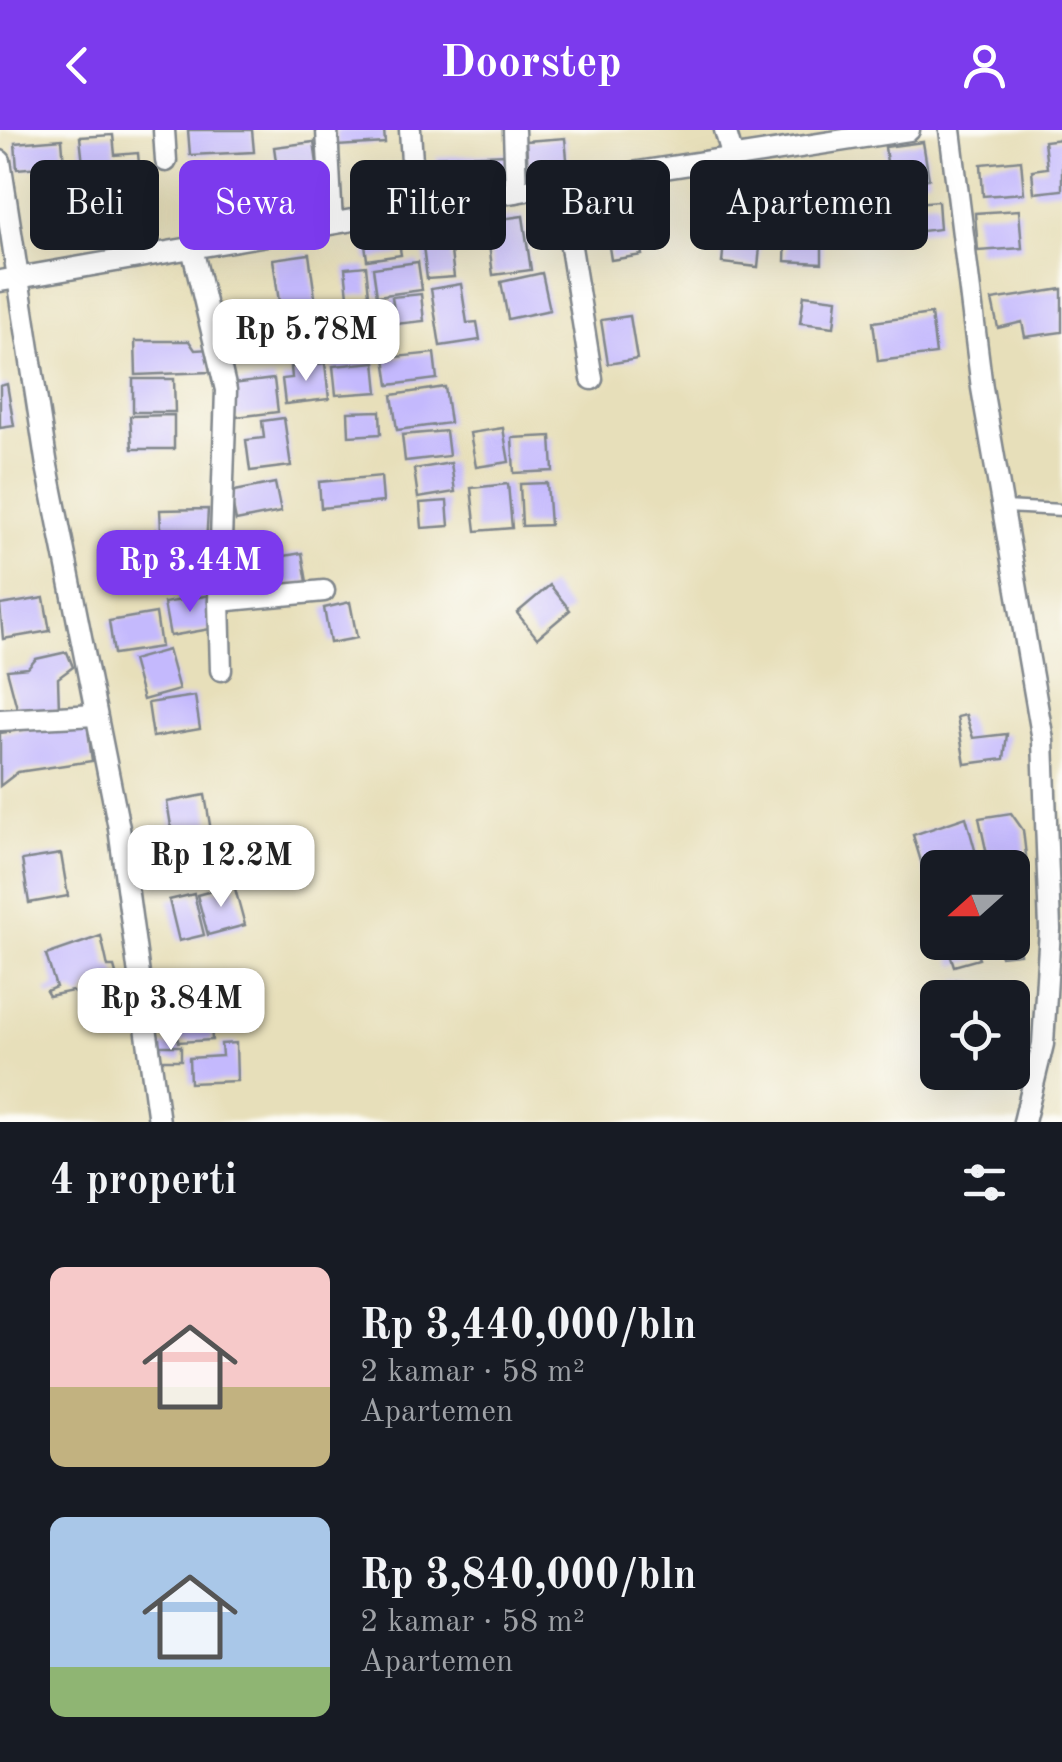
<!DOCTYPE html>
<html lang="id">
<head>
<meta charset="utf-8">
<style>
	body { margin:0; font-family:"Old Standard TT",serif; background:#242831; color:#f1f3f6; height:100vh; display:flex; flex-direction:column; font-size:38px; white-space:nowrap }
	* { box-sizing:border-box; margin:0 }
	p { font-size:32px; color:#9ea1a6 }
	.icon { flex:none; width:55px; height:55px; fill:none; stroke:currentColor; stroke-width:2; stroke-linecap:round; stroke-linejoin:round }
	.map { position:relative; height:992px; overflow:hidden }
	.sheet { display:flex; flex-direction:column; background:#171b24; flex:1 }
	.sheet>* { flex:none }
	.hud { position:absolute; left:30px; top:30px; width:1002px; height:90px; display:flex; gap:20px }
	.needle { width:65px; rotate:249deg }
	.tools { position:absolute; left:920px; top:720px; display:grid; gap:20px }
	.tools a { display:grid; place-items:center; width:110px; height:110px; border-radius:15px; background:#171b24; box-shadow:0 10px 40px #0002; font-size:50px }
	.price { position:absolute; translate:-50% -85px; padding:0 22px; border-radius:20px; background:#fff; color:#222; font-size:32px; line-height:65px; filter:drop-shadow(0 2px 5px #0008) }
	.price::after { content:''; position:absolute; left:50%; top:60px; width:30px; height:22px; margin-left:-15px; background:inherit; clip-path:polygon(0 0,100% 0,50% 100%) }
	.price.active { background:#7c3aed; color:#fff }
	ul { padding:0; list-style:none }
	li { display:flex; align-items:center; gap:30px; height:250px; padding:0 50px }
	li span { display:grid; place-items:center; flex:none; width:280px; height:200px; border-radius:15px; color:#555 }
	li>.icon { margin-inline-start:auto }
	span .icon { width:120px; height:120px; fill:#fffc; stroke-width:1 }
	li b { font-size:42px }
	h2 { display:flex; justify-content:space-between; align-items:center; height:120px; padding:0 50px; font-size:42px }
	.chip { padding:0 35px; border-radius:15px; background:#171b24; box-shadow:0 10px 40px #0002; font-size:35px; line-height:90px }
	.chip.active { background:#7c3aed; color:#fff }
	header { display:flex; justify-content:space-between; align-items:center; height:130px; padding:0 50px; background:#7c3aed; color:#fff; font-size:45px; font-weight:600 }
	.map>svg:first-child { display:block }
</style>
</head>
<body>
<header><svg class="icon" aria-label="back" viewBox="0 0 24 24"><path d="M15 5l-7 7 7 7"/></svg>Doorstep<svg class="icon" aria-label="person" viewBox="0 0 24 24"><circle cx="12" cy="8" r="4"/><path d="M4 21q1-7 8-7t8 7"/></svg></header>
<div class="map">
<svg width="1062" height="992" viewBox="0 0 1062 992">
	<rect width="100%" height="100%" fill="#fdfcf7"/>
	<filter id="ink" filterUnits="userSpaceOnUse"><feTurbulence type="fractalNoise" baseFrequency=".01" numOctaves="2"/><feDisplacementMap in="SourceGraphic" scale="20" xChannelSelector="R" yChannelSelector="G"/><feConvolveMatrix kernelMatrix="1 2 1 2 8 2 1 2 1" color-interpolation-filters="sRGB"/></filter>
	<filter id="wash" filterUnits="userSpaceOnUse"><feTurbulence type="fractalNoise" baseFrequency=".0048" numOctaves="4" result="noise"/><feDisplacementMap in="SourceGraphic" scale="40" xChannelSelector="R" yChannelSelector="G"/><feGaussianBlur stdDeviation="2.25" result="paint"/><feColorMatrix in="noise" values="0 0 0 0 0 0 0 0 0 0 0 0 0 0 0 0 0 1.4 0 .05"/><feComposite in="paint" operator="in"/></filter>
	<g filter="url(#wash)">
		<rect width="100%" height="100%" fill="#e7dfba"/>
		<g id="blocks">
			<g fill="#c4b9fd">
				<polygon points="188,0 252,0 254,22 190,25"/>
				<polygon points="336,0 384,0 385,13 337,16"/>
				<polygon points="113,5 115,25 138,23 141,57 86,62 80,7"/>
				<polygon points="565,8 568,39 528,41 526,11"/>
				<polygon points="62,9 64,35 17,39 15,13"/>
				<polygon points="1062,9 1062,60 1034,63 1032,40 1047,38 1044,11"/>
				<polygon points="314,12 318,41 278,46 274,17"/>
				<polygon points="923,12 929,49 890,55 885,17"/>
				<polygon points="507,24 508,49 438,52 437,27"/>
				<polygon points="1021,30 1024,63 983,66 981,34"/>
				<polygon points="787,45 823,46 821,96 811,96 810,107 822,107 822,133 785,131 786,103 765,104 763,58 785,58"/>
				<polygon points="319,49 323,81 300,84 295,52"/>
				<polygon points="631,63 642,125 611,130 607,104 618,101 582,107 576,71"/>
				<polygon points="728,69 759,72 755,105 761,107 758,137 722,133"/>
				<polygon points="938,71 940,99 893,104 890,75"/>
				<polygon points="1019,80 1022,118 978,121 975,83"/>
				<polygon points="523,86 531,140 493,145 486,91"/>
				<polygon points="397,100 401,125 367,130 364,105"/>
				<polygon points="449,105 454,147 427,149 422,108"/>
				<polygon points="309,124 320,203 284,208 273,129"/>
				<polygon points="418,132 422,160 377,166 373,138"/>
				<polygon points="366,136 369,164 348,166 345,138"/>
				<polygon points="542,143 550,180 508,189 501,152"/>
				<polygon points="461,154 467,193 477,192 480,210 440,216 431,159"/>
				<polygon points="1062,159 1062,202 1025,207 1022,192 998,198 992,170"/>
				<polygon points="421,164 424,191 396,194 392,167"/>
				<polygon points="804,165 837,169 834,197 800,193"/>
				<polygon points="931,184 936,224 878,231 873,192"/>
				<polygon points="630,186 637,229 608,234 601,190"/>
				<polygon points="135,211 189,211 195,220 210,219 210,242 136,245"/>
				<polygon points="434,223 437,249 389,255 385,228"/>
				<polygon points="375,232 378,262 336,265 333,236"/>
				<polygon points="325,233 329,269 285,274 282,249 292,248 291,237"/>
				<polygon points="133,249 174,249 175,282 133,282"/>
				<polygon points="274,249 278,282 236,287 232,254"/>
				<polygon points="7,254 14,296 0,298 0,256"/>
				<polygon points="445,257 450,293 397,300 392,265"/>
				<polygon points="380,281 381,304 349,306 348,282"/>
				<polygon points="174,285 174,319 132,319 130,286"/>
				<polygon points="284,288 291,336 250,341 246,310 264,308 262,291"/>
				<polygon points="503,298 509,332 476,337 470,303"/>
				<polygon points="446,301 449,326 405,331 402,305"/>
				<polygon points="551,306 553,341 514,343 512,308"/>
				<polygon points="451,333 455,362 418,368 414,339"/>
				<polygon points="381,346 383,372 321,378 319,352"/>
				<polygon points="275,353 281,382 236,391 230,362"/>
				<polygon points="547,353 550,395 522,396 520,354"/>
				<polygon points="508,354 512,398 476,401 471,358"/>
				<polygon points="447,371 449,396 422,398 420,373"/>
				<polygon points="208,379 206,416 166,417 168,431 113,441 108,407 161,399 160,380"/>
				<polygon points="302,423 307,452 261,457 260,430"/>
				<polygon points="550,455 570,480 537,508 517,483"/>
				<polygon points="211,465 216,498 170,506 164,473"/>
				<polygon points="44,468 50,501 3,509 0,475"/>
				<polygon points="350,472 357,508 330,513 324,478"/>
				<polygon points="156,483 161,517 114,524 109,491"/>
				<polygon points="168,520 179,560 143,570 132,530"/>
				<polygon points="67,522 73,537 58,548 59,580 18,582 7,540 28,538 36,529"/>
				<polygon points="195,566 200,599 153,607 148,573"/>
				<polygon points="966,585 973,608 1007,604 1004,629 965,634 957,587"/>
				<polygon points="87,591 92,631 18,642 0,656 0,603"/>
				<polygon points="205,665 212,707 174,714 167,672"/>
				<polygon points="1011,683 1023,700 1027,734 1012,742 1012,738 990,738 979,688"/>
				<polygon points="966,687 980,738 938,738 938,769 933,771 913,705"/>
				<polygon points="61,724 68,766 29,773 22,730"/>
				<polygon points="234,755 245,795 208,805 197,765"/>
				<polygon points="194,764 204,805 179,811 169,770"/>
				<polygon points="1012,767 1020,824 1001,826 996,812 1012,812"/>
				<polygon points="101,806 108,837 114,837 118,851 91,855 81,868 72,861 49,866 46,861 56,857 46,825"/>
				<polygon points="946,812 973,812 979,829 954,836"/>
				<polygon points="956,850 1009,855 1008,868 964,868"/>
				<polygon points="209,865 212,910 178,912 176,867"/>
				<polygon points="236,913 237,951 190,953 189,928 222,926 221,914"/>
				<polygon points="160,916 181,916 181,930 161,930"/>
				<polygon points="959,942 992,942 994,954 961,954"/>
			</g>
		</g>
	</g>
	<g filter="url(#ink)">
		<use href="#blocks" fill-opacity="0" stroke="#81878c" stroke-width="2.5"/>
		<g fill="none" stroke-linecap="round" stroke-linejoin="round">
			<g stroke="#81878c" stroke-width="15">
				<polyline id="lane" points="1004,377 1062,380"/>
			</g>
			<g stroke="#81878c" stroke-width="25">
				<g id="street">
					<polyline points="164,0 166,31"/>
					<polyline points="327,0 332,93"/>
					<polyline points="410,0 415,79"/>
					<polyline points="514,0 516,62"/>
					<polyline points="725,0 733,27"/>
					<polyline points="950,0 982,258 1043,610 1050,799 1043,914 1024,992"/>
					<polyline points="0,31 47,336 119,698 159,992"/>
					<polyline points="561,54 592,249"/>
					<polyline points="192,118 226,260 219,471 221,540"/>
					<polyline points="0,151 561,54 909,0"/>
					<polyline points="219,471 324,461"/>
					<polyline points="0,590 96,585"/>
				</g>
			</g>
			<use href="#lane" stroke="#fff" stroke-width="10"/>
			<use href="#street" stroke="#fff" stroke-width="20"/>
		</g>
	</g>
</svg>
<div class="tools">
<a><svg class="needle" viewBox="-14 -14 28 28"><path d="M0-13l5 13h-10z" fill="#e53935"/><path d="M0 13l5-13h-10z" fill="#9ea1a6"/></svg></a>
<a><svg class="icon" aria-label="locate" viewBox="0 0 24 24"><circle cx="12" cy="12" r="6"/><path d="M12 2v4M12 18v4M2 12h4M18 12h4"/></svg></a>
</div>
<b class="price" style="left:306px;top:254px">Rp 5.78M</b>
<b class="price active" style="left:190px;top:485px">Rp 3.44M</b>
<b class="price" style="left:221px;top:780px">Rp 12.2M</b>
<b class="price" style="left:171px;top:923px">Rp 3.84M</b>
<div class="hud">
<a class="chip">Beli</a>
<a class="chip active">Sewa</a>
<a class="chip">Filter</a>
<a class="chip">Baru</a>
<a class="chip">Apartemen</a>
</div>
</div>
<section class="sheet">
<h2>4 properti<svg class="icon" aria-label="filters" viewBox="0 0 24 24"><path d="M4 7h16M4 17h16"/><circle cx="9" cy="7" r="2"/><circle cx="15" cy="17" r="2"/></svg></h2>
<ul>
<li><span style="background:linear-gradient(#f6c9c9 60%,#c2b280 0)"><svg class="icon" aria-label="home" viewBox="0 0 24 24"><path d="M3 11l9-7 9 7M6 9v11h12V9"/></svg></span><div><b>Rp 3,440,000/bln</b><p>2 kamar · 58 m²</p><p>Apartemen</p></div></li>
<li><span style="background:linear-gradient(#a9c7e8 75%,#8fb573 0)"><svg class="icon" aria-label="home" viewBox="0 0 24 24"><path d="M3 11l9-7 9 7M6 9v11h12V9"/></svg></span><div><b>Rp 3,840,000/bln</b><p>2 kamar · 58 m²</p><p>Apartemen</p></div></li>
</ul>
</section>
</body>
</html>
